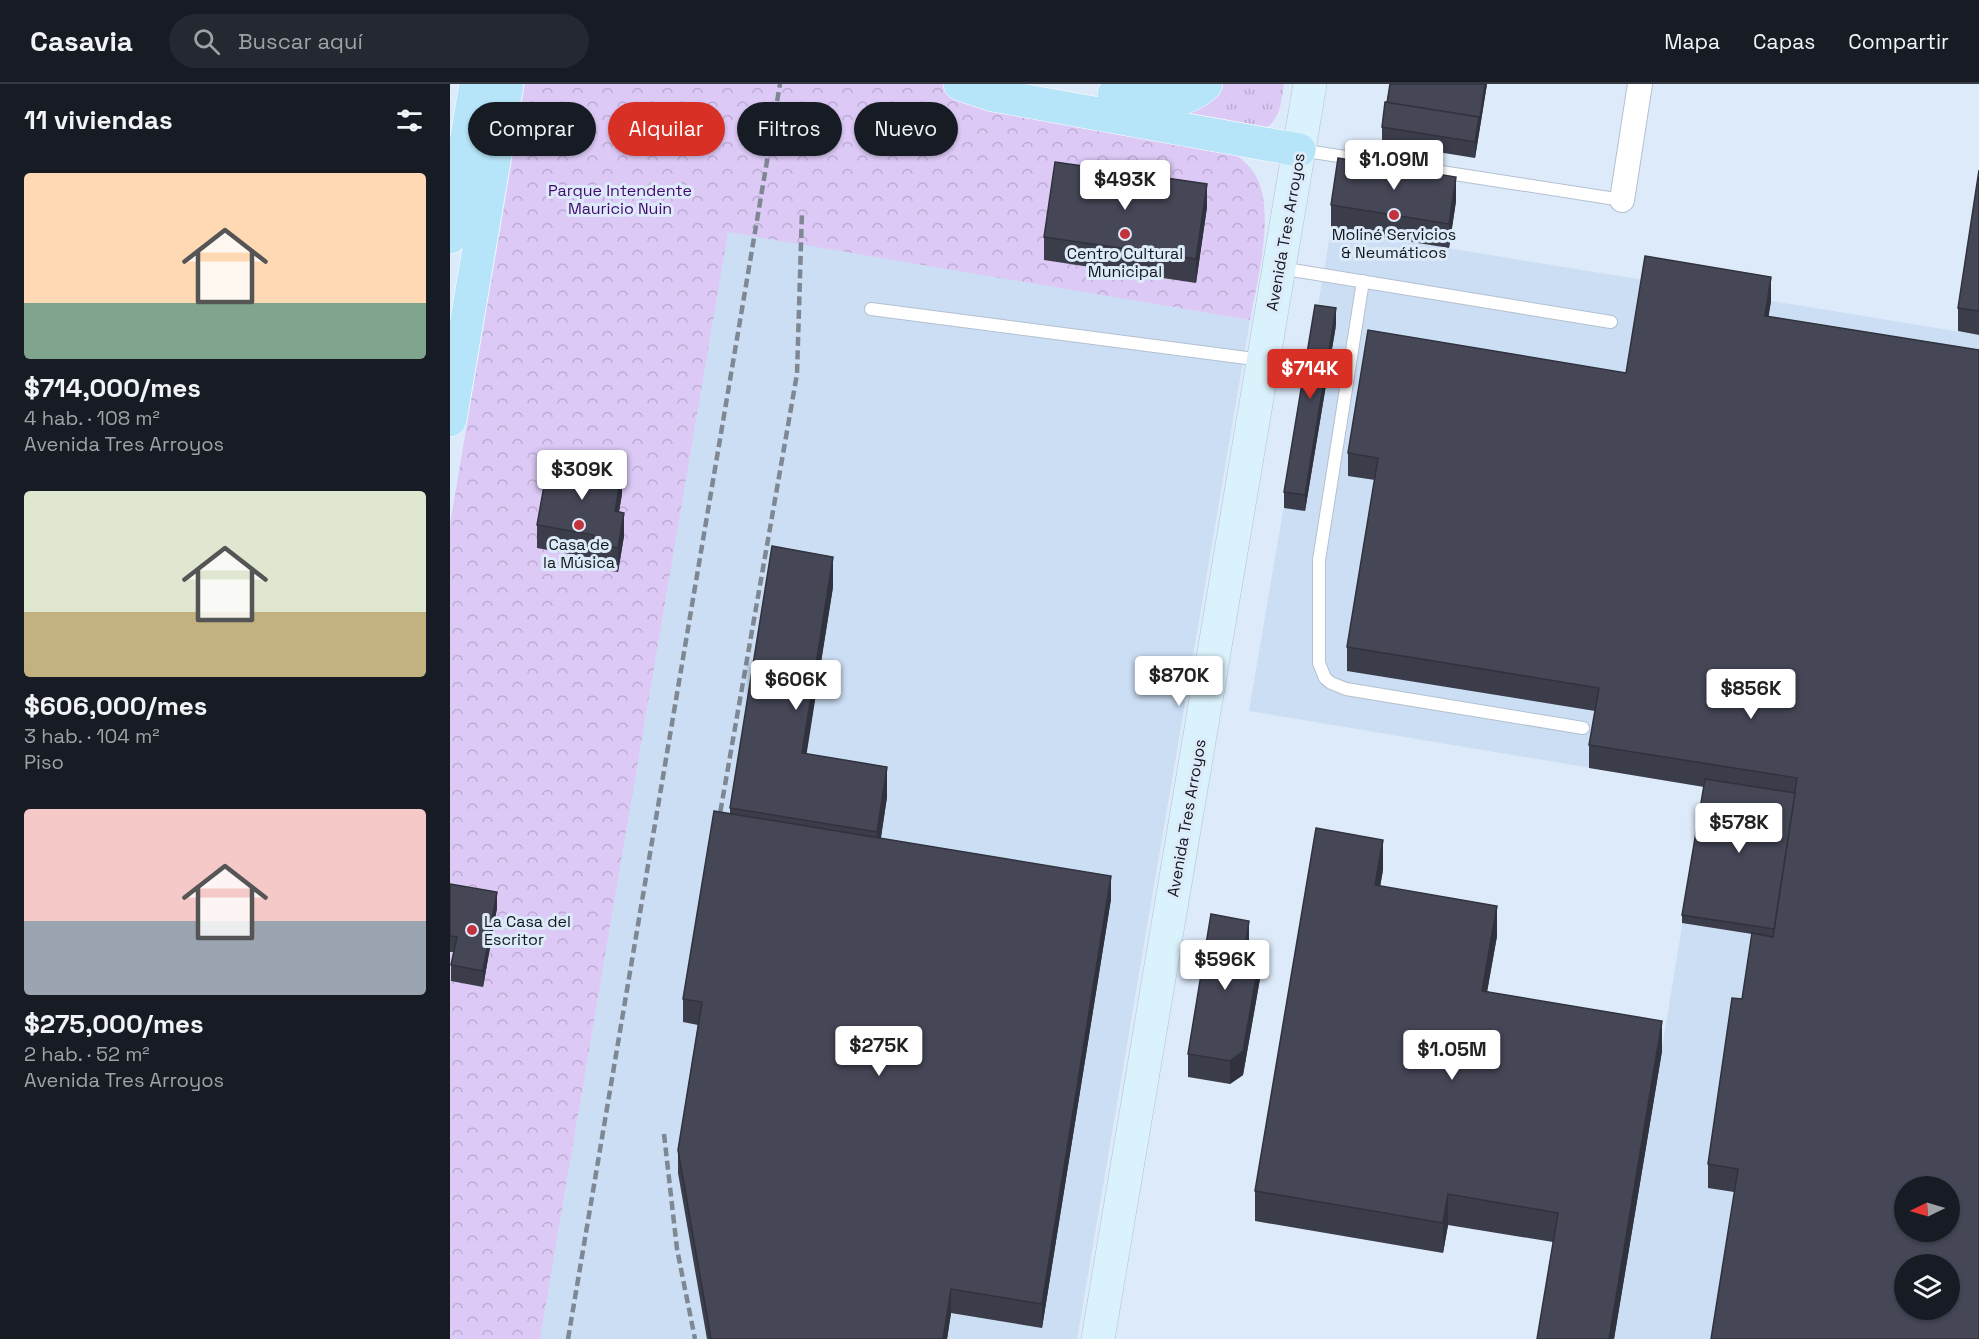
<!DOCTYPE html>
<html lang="es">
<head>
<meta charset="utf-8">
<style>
	body { margin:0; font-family:"Space Grotesk",sans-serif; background:#242831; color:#f1f3f6; height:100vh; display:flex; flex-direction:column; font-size:22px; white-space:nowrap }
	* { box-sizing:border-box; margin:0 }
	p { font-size:20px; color:#9ea1a6 }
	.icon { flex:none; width:33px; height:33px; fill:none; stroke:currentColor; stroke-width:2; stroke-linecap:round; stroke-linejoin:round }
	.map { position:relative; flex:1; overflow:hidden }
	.sheet { display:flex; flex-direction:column; background:#171b24; width:450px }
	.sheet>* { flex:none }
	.top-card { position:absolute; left:18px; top:18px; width:570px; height:54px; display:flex; gap:12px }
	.needle { width:39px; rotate:265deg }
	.fabs { position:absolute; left:1444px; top:1092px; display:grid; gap:12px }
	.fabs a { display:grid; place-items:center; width:66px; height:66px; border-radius:50%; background:#171b24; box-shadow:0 2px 4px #0004; font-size:30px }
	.price { position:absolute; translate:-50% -51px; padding:0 14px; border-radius:6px; background:#fff; color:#222; font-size:20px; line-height:39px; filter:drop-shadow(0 2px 3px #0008) }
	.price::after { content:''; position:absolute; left:50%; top:36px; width:18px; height:14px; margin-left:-9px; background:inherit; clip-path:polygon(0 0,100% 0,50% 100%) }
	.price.active { background:#d93025; color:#fff }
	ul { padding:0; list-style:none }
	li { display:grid; align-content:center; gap:12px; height:318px; padding:0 24px }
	li span { display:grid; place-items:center; height:186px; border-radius:6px; color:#555 }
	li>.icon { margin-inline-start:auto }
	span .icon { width:108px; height:108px; fill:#fffc; stroke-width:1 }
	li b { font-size:26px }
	h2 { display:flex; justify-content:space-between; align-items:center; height:72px; padding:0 24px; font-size:26px }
	.pill { padding:0 21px; border-radius:27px; background:#171b24; box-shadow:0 2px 4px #0004; font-size:21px; line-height:54px }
	.pill.active { background:#d93025; color:#fff }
	header { display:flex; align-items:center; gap:36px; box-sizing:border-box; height:84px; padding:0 30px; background:#171b24; border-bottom:2px solid #363941 }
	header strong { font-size:28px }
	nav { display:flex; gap:33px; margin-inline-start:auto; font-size:21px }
	.search { width:420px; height:54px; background:#242831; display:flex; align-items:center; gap:15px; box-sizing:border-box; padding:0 21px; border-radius:33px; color:#9ea1a6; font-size:22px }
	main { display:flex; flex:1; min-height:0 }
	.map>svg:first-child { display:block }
</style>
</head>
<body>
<header>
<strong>Casavia</strong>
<div class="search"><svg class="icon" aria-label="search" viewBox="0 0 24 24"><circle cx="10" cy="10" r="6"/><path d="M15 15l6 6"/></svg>Buscar aquí</div>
<nav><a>Mapa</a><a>Capas</a><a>Compartir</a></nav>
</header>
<main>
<section class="sheet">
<h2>11 viviendas<svg class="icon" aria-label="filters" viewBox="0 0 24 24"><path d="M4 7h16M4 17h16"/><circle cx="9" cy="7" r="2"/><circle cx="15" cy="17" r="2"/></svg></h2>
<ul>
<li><span style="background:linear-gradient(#ffd9b3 70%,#7fa58c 0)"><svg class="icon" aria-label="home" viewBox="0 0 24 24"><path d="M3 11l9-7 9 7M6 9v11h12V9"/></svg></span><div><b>$714,000/mes</b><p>4 hab. · 108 m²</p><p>Avenida Tres Arroyos</p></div></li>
<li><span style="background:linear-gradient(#dfe7d0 65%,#c2b280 0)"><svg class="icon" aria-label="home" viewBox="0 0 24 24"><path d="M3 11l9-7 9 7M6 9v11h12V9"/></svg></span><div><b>$606,000/mes</b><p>3 hab. · 104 m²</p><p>Piso</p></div></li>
<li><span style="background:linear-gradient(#f6c9c9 60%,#9aa5b1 0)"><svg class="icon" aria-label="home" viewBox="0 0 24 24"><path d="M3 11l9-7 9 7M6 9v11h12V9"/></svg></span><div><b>$275,000/mes</b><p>2 hab. · 52 m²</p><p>Avenida Tres Arroyos</p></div></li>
</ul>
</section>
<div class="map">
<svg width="1529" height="1255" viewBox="0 0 1529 1255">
	<defs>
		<pattern id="grass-tufts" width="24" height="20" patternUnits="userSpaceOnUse" patternTransform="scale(1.5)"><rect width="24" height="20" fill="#dcc9f6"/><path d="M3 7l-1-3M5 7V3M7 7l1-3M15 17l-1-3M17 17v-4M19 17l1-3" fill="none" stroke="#bcacd2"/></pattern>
		<pattern id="park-crowns" width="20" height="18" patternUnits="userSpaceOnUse" patternTransform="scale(1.5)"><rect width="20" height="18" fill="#dcc9f6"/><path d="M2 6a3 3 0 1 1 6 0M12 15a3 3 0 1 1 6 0" fill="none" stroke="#bcacd2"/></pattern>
	</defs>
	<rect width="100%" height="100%" fill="#ddeafa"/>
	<g fill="#cbdef4" fill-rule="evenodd">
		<path d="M881,145l648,106v1004h-365l91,-552 -456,-76zM1455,1102h45v46h-45zM1455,1180h45v46h-45z"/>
		<polygon points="278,147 800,236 627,1255 90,1255"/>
	</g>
	<path fill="url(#grass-tufts)" d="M773,0h61c-3,18 -3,34 -19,45l-93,-14 48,-27z"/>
	<path fill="url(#park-crowns)" d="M75,0h419l290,69c7,6 15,12 20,20 23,35 3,108 -4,147l-522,-88 -188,1107h-90v-815z"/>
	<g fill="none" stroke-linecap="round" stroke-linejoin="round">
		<g stroke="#b3c0d0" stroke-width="14">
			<g id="service">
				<polyline points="850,66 1172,116"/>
				<polyline points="830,184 1161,238"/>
				<polyline points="913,197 869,476 869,579 875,594 881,599 896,605 1133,644"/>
				<polyline points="421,225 812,276"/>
			</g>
		</g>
		<g stroke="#b3c0d0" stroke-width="26">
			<polyline id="minor" points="1172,116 1190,0"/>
		</g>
		<g stroke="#b3c0d0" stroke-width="34">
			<polyline id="secondary" points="648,1255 860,0"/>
		</g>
		<g stroke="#fff" stroke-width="34">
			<g id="primary">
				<polyline points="510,0 543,11 849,66"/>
				<path d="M664,10c32,6 66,15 92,-10"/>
				<polyline points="0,153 26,0"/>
				<polyline points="0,336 57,0"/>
			</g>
		</g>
		<use href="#service" stroke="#fff" stroke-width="12"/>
		<use href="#minor" stroke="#fff" stroke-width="24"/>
		<use href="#secondary" stroke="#daf2fb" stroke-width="33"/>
		<use href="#primary" stroke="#b6e4f8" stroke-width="33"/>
		<g stroke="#7e8792" stroke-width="4.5" stroke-dasharray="9 4.5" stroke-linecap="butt">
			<polyline points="268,741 347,290 352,127"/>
			<polyline points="214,1050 227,1165 245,1255"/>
			<polyline points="118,1255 330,0"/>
		</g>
	</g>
	<g fill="#3b3d4b">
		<polygon points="940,0 1037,0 1025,74 932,59 932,43"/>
		<polygon points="1529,86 1529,251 1508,247 1508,224"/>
		<polygon points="1006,117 999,164 881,145 881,121"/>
		<polygon points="757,123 746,199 594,176 594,153"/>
		<polygon points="1321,217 1318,233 1529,266 1284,1108 1258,1104 1258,1080 1292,915 1302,850 1232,839 1232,831 1254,703 1139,684 1139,661 1145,627 897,587 897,563 925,396 898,392 898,369 1176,289"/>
		<polygon points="886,241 855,427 834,424 834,408"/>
		<polygon points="172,410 169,428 174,452 168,488 142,484 142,474 87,464 87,441"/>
		<polygon points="383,503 356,669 437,713 431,754 661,815 592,1244 501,1229 497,1255 257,1255 228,1089 228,1066 248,941 233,938 233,915 280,730 280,724"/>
		<polygon points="933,786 930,802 1047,852 1037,907 1212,967 1164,1255 1087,1255 1103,1158 998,1141 993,1169 805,1137 805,1107"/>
		<polygon points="0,800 47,824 33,903 1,897 1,881 4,868 0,868"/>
		<polygon points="799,861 798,864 811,889 793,991 780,1000 738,993 738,970"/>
	</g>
	<g fill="#30323d">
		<polygon points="1035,0 1037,0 1025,74 1025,58"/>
		<polygon points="1006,93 1006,117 999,164 999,140"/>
		<polygon points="757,100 757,123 746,199 746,175"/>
		<polygon points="1321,193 1321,217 1315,256 1315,232"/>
		<polygon points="886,224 886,241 855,427 855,411"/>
		<polygon points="172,387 172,410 165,450 165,427"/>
		<polygon points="174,429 174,452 168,488 168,464"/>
		<polygon points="383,473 383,503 352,699 352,669"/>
		<polygon points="437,683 437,713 427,778 427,748"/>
		<polygon points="933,756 933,786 925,832 925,801"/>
		<polygon points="661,792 661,815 592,1244 592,1220"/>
		<polygon points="47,808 47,824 33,903 33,887"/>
		<polygon points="1047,822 1047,852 1032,937 1032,907"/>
		<polygon points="799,837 799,861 795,887 795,863"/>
		<polygon points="811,866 811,889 793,991 780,1000 780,977"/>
		<polygon points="1212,937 1212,967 1164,1255 1159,1255"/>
		<polygon points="998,1110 998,1141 993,1169 993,1139"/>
		<polygon points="501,1205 501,1229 497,1255 493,1255"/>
	</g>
	<g fill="#454757" stroke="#30323d" stroke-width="1.5" fill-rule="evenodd">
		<polygon points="940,0 1035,0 1029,41 1029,33 937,19"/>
		<polygon points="935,18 1029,33 1025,58 932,43"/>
		<polygon points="888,74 1006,93 999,140 881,121"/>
		<polygon points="605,78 757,100 746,175 594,153"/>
		<polygon points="1529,86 1529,227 1508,224"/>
		<path d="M1195,172l126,21 -6,39 214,34v989h-268l27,-170 -30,-5 24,-166 10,1 10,-66 21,4 24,-159 -208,-33 10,-57 -252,-41 31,-189 -30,-5 20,-123 258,43zM1455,1102h45v46h-45zM1455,1180h45v46h-45z"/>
		<polygon points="865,221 886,224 855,411 834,408"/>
		<polygon points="99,374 172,387 165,427 174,429 168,464 142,460 144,451 87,441"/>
		<polygon points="322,462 383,473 352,669 437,683 427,748 280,724"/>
		<polygon points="1255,695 1345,709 1324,845 1232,831"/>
		<polygon points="264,727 661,792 592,1220 501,1205 493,1255 261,1255 228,1066 252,918 233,915"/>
		<polygon points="866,744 933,756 925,801 1047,822 1032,907 1212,937 1159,1255 1087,1255 1108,1129 998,1110 993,1139 805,1107"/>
		<polygon points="0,800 47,808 33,887 1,881 7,853 0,852"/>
		<polygon points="761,830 799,837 795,863 811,866 793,967 780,977 738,970"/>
	</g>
	<g fill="#c3333e" stroke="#ddeafa" stroke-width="2">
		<circle cx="944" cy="131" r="6"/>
		<circle cx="675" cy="150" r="6"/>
		<circle cx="129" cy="441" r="6"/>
		<circle cx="22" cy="846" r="6"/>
	</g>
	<g text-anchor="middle" stroke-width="6" stroke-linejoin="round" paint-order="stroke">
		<g font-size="16" fill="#44096e" stroke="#ddeafa">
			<text x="170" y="112">Parque Intendente<tspan x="170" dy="18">Mauricio Nuin</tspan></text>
		</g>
		<g font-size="16" fill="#12171c" stroke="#ddeafa">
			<text transform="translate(835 148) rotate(-80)" y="6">Avenida Tres Arroyos</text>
			<text transform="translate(736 734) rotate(-80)" y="6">Avenida Tres Arroyos</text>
		</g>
		<g font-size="16" fill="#12171c" stroke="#ddeafa">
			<text x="944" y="156">Moliné Servicios<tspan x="944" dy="18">&amp; Neumáticos</tspan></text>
			<text x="675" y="175">Centro Cultural<tspan x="675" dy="18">Municipal</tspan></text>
			<text x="129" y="466">Casa de<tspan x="129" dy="18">la Música</tspan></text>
			<text x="34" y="843" text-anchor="start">La Casa del<tspan x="34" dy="18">Escritor</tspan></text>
		</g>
	</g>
</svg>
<div class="fabs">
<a><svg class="needle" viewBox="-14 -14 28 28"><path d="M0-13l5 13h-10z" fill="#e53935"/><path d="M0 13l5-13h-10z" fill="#9ea1a6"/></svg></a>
<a><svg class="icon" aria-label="layers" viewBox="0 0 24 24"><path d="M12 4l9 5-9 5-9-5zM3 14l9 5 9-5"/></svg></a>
</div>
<b class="price" style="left:944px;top:107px">$1.09M</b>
<b class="price" style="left:675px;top:127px">$493K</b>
<b class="price active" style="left:860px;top:316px">$714K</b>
<b class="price" style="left:132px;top:417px">$309K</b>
<b class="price" style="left:729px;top:623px">$870K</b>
<b class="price" style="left:346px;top:627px">$606K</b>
<b class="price" style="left:1301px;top:636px">$856K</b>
<b class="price" style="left:1289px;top:770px">$578K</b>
<b class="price" style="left:775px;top:907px">$596K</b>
<b class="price" style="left:429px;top:993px">$275K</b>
<b class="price" style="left:1002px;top:997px">$1.05M</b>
<div class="top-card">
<a class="pill">Comprar</a>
<a class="pill active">Alquilar</a>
<a class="pill">Filtros</a>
<a class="pill">Nuevo</a>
</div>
</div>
</main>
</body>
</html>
